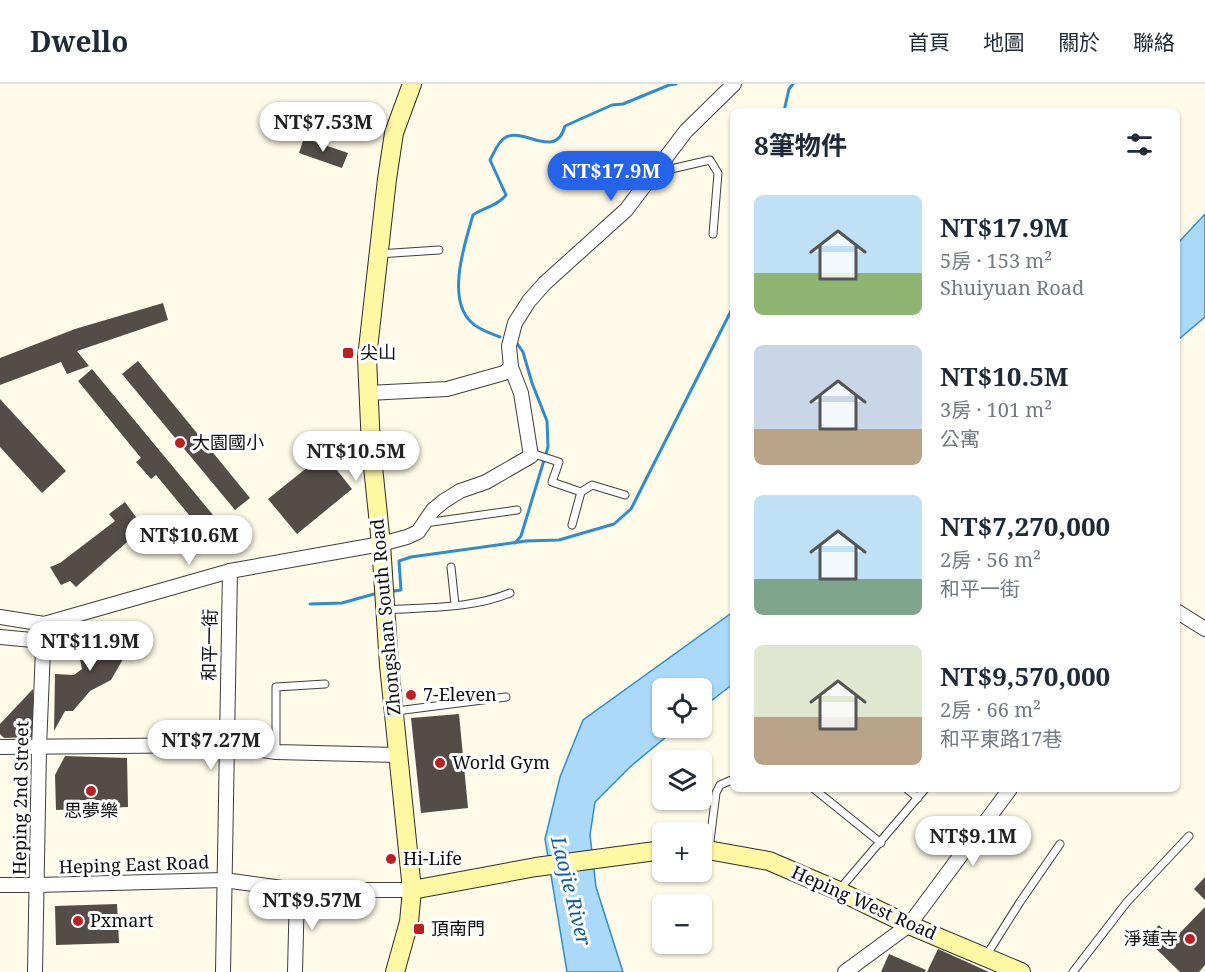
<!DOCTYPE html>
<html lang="zh-TW">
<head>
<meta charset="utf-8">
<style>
	body { margin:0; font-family:"Noto Serif","Noto Sans TC",serif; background:#f6f6f7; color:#1f2937; height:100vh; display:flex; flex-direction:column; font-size:22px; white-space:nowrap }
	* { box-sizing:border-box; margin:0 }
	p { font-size:20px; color:#747a83 }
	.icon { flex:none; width:33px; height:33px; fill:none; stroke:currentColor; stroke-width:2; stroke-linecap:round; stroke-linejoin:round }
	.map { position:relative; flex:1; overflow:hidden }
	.panel { position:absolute; left:730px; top:24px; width:450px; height:684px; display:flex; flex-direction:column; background:#fff; border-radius:9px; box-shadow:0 2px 4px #0004 }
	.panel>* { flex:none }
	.fabs { position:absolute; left:652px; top:594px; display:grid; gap:12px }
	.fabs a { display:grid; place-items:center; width:60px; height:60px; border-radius:9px; background:#fff; box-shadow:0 2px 4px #0004; font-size:30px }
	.price { position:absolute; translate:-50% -51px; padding:0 14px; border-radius:21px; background:#fff; color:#222; font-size:20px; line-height:39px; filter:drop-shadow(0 2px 3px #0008) }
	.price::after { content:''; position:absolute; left:50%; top:36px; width:18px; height:14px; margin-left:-9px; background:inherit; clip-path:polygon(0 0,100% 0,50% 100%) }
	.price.current { background:#2563eb; color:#fff }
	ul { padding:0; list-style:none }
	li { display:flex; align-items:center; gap:18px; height:150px; padding:0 24px }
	li span { display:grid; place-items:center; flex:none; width:168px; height:120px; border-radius:9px; color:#555 }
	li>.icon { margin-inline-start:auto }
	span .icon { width:72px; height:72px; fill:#fffc; stroke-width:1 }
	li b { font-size:26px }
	h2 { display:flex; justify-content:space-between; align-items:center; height:72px; padding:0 24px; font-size:26px }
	header { display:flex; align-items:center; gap:36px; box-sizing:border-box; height:84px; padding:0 30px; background:#fff; border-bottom:2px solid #e0e1e3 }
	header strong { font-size:28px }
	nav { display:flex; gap:33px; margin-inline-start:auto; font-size:21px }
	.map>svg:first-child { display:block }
</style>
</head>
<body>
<header>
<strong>Dwello</strong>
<nav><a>首頁</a><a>地圖</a><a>關於</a><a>聯絡</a></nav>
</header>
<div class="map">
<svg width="1205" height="888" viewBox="0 0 1205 888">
	<rect width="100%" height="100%" fill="#fffbe8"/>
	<g fill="#aad9f9" stroke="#2e8cd3" stroke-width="1.5">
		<polygon points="1205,130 1205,233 1178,256 1178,159"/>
		<polygon points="733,528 733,600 702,624 702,604 663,604 663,644 677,644 631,682 595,718 590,751 596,803 623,888 567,888 545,755 560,693 583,636"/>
	</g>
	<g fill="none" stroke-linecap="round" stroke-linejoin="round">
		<g stroke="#2e8cd3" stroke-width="3">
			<polyline points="784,27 789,5 793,0"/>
			<path d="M500,253c-10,-4 -21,-7 -29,-15 -25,-24 -6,-79 2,-107 10,-7 26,-10 33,-20l-16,-35c4,-7 8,-19 16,-23 19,-9 50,23 59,-11l47,-21 11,-1 46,-19 7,-1"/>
			<polyline points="515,459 521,452 548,363 547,337 532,299 523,268 516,258"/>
			<polyline points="394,507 401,506 399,477 411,473 526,457 559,456 614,440 631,425 734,221"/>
			<polyline points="310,520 342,519 374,510"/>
		</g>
	</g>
	<g fill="#544c47">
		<polygon points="304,54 348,69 342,84 299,69"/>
		<polygon points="163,219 168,236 77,267 89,282 67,290 61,278 0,301 0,274 75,245"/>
		<polygon points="138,277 250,414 235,426 122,290"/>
		<polygon points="92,285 213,431 199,443 156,391 151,395 136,378 141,374 78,297"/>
		<polygon points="0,315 66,387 42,409 0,363"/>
		<polygon points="324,370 352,405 297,450 268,415"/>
		<polygon points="125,418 141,440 135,451 76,503 70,497 61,501 50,483 60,479 115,437 109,430"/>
		<polygon points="138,549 111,596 90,607 73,627 65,627 54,647 55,590 74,591 82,585 77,559 85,552 94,553 93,559"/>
		<polygon points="33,605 33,653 4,654 0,650 0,640"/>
		<polygon points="459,630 468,724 421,729 411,634"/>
		<polygon points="65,672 127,674 128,723 56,726 55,691"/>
		<polygon points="1205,793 1205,816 1194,805"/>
		<polygon points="117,820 119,859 56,861 55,822"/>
		<polygon points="1205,823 1205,881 1199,888 1180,888 1145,854 1159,841 1173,856"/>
		<polygon points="938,865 989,888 927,888"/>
		<polygon points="889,870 926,886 925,888 881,888"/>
	</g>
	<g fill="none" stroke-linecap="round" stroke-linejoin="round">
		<g stroke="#3e3e3e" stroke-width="9">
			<g id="lane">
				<polyline points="658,88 710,76 718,89 713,150"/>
				<polyline points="378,170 439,166"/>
				<polyline points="531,369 559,378 552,398 581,408 592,401 625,411"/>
				<polyline points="425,439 517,426"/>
				<polyline points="572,441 581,408"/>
				<polyline points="451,483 455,521"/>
				<path d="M385,526c41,-3 87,-1 125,-17"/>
				<polyline points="396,627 506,613"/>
				<polyline points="276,668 276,603 325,600"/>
				<polyline points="814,705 881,759"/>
				<polyline points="907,705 918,714"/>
				<polyline points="709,765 716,709 720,701 734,695"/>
				<polyline points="839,806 925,705"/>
				<polyline points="986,872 1020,818 1060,760"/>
				<polyline points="1073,888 1127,818 1189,752"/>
			</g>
		</g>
		<g stroke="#3e3e3e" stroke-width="16">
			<g id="street">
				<polyline points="368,309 447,305 504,289 511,283"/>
				<polyline points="1178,528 1205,545"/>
				<polyline points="0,533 44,540 230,487 381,460 407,453 418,448 433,426 444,417 460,407 486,398 531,372 521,309 511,283 509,262 515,239 529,217 545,199 626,126 686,47 734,0"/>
				<polyline points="0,553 43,557"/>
				<polyline points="0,663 227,661 276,668 397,671"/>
				<polyline points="0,801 37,801 224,796 297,806 412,806"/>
				<polyline points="35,888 39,664 44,540"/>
				<polyline points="223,888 230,487"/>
				<polyline points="295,888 297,806"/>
				<polyline points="845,888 909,841 1010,705"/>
			</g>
		</g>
		<g stroke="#2d2d2d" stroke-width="20">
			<g id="secondary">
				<polyline points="702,765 769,777 839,807 909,841 1021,888"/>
				<polyline points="412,806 536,783 663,766"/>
				<polyline points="395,888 409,838 412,806 389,581 381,460 371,363 367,274 387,95 394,49 412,0"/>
			</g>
		</g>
		<use href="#lane" stroke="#fff" stroke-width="7"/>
		<use href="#street" stroke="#fff" stroke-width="14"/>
		<use href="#secondary" stroke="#fff8a3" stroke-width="18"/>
	</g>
	<g fill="#c01d20" stroke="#fff" stroke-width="2">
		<rect x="342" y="263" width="12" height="12" rx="3"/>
		<circle cx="180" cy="359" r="6"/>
		<circle cx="411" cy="611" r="6"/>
		<circle cx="440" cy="679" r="6"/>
		<circle cx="91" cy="707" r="6"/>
		<circle cx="391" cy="775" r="6"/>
		<circle cx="78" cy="837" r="6"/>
		<rect x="413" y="839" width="12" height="12" rx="3"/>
		<circle cx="1190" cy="855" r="6"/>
	</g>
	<g text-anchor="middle" stroke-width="6" stroke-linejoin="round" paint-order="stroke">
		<g font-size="18" fill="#0b0b0b" stroke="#fff" text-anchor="start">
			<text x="360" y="275">尖山</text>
			<text x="192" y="365">大園國小</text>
			<text x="423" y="617">7-Eleven</text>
			<text x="452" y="685">World Gym</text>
			<text x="91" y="733" text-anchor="middle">思夢樂</text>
			<text x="403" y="781">Hi-Life</text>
			<text x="90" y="843">Pxmart</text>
			<text x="431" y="851">頂南門</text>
			<text x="1178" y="861" text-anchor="end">淨蓮寺</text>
		</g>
		<g font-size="18" fill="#0b0b0b" stroke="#fff">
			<text transform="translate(386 533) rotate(-95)" y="6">Zhongshan South Road</text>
			<text transform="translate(210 561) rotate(-89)" y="6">和平一街</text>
			<text transform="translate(21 714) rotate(-89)" y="6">Heping 2nd Street</text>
			<text transform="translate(134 781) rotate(-2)" y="6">Heping East Road</text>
			<text transform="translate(864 819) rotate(24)" y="6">Heping West Road</text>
		</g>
		<g font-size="20" font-style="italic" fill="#0f5da1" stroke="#fff">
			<text transform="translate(571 807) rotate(76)" y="7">Laojie River</text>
		</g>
	</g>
</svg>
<div class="fabs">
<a><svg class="icon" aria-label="locate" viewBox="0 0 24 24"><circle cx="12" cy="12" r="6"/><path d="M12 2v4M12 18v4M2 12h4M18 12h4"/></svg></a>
<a><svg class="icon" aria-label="layers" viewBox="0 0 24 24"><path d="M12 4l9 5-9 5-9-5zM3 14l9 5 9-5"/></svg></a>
<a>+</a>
<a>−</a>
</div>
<b class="price" style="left:323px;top:69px">NT$7.53M</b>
<b class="price current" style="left:611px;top:118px">NT$17.9M</b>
<b class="price" style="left:356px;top:398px">NT$10.5M</b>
<b class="price" style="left:189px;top:482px">NT$10.6M</b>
<b class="price" style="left:90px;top:588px">NT$11.9M</b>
<b class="price" style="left:211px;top:687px">NT$7.27M</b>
<b class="price" style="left:973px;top:783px">NT$9.1M</b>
<b class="price" style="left:312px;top:847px">NT$9.57M</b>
<section class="panel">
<h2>8筆物件<svg class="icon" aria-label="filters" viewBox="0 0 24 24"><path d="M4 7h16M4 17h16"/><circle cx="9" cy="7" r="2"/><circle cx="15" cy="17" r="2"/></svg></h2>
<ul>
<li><span style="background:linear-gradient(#bfe0f5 65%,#8fb573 0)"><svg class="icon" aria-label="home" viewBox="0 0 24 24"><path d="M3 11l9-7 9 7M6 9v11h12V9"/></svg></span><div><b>NT$17.9M</b><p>5房 · 153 m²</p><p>Shuiyuan Road</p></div></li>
<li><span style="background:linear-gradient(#c9d6e8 70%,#b9a48a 0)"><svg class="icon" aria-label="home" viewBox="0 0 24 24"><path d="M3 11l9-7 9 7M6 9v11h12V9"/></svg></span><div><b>NT$10.5M</b><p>3房 · 101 m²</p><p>公寓</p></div></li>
<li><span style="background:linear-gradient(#bfe0f5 70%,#7fa58c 0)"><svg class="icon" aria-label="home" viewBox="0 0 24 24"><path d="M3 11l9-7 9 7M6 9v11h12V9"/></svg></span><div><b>NT$7,270,000</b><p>2房 · 56 m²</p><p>和平一街</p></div></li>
<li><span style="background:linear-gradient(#dfe7d0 60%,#b9a48a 0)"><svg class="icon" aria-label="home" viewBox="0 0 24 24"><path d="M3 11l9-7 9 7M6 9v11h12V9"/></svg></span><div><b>NT$9,570,000</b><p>2房 · 66 m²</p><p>和平東路17巷</p></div></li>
</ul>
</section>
</div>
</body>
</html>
